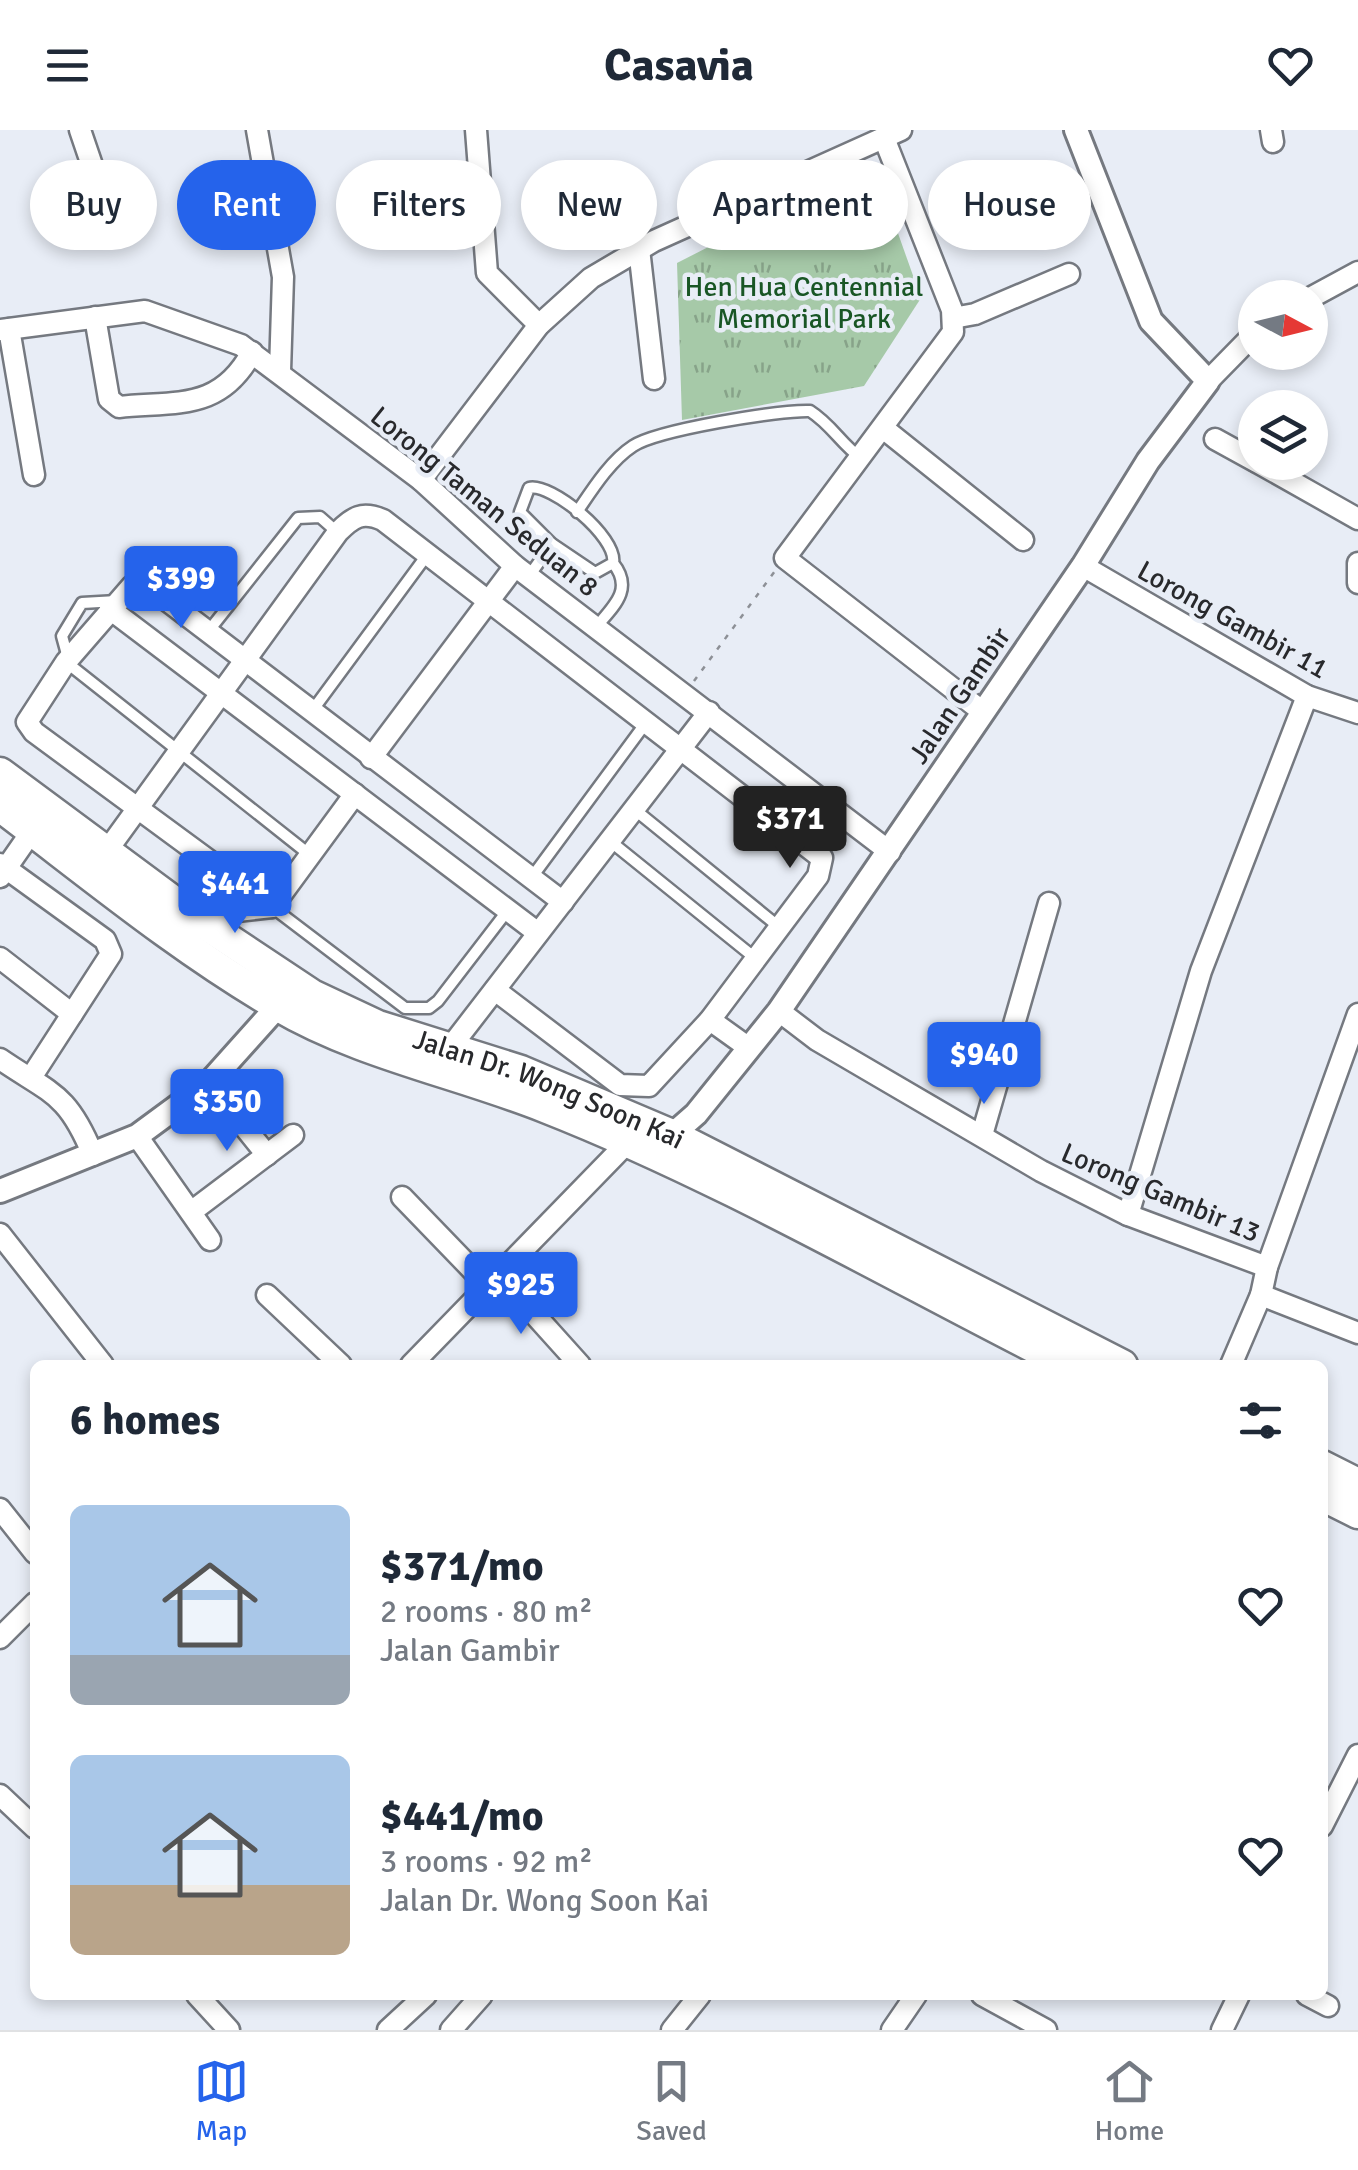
<!DOCTYPE html>
<html lang="en">
<head>
<meta charset="utf-8">
<style>
	body { margin:0; font-family:Signika,sans-serif; background:#f6f6f7; color:#1f2937; height:100vh; display:flex; flex-direction:column; font-size:38px; white-space:nowrap }
	* { box-sizing:border-box; margin:0 }
	p { font-size:32px; color:#747a83 }
	.icon { flex:none; width:55px; height:55px; fill:none; stroke:currentColor; stroke-width:2; stroke-linecap:round; stroke-linejoin:round }
	.map { position:relative; flex:1; overflow:hidden }
	.panel { position:absolute; left:30px; top:1230px; width:1298px; height:640px; display:flex; flex-direction:column; background:#fff; border-radius:15px; box-shadow:0 5px 15px #0003 }
	.panel>* { flex:none }
	.guide { position:absolute; left:30px; top:30px; width:1300px; height:90px; display:flex; gap:20px }
	.needle { width:65px; rotate:97deg }
	.buttons { position:absolute; left:1238px; top:150px; display:grid; gap:20px }
	.buttons a { display:grid; place-items:center; width:90px; height:90px; border-radius:50%; background:#fff; box-shadow:0 5px 15px #0003; font-size:50px }
	.price { position:absolute; translate:-50% -85px; padding:0 22px; border-radius:10px; background:#2563eb; color:#fff; font-size:32px; line-height:65px; filter:drop-shadow(0 2px 5px #0008) }
	.price::after { content:''; position:absolute; left:50%; top:60px; width:30px; height:22px; margin-left:-15px; background:inherit; clip-path:polygon(0 0,100% 0,50% 100%) }
	.price.current { background:#222; color:#fff }
	ul { padding:0; list-style:none }
	li { display:flex; align-items:center; gap:30px; height:250px; padding:0 40px }
	li span { display:grid; place-items:center; flex:none; width:280px; height:200px; border-radius:15px; color:#555 }
	li>.icon { margin-inline-start:auto }
	span .icon { width:120px; height:120px; fill:#fffc; stroke-width:1 }
	li b { font-size:42px }
	h2 { display:flex; justify-content:space-between; align-items:center; height:120px; padding:0 40px; font-size:42px }
	.chip { padding:0 35px; border-radius:45px; background:#fff; box-shadow:0 5px 15px #0003; font-size:35px; line-height:90px }
	.chip.current { background:#2563eb; color:#fff }
	header { display:flex; justify-content:space-between; align-items:center; height:130px; padding:0 40px; background:#fff; font-size:45px; font-weight:700 }
	.dock { display:flex; justify-content:space-around; align-items:center; height:140px; border-top:2px solid #e0e1e3; background:#fff; font-size:28px; color:#747a83 }
	.dock a { display:grid; justify-items:center; gap:5px }
	.dock .current { color:#2563eb }
	.map>svg:first-child { display:block }
</style>
</head>
<body>
<header><svg class="icon" aria-label="menu" viewBox="0 0 24 24"><path d="M4 6h16M4 12h16M4 18h16"/></svg>Casavia<svg class="icon" aria-label="heart" viewBox="0 0 24 24"><path d="M12 20l-8-8c-3-5 5-10 8-4 3-6 11-1 8 4z"/></svg></header>
<div class="map">
<svg width="1358" height="1900" viewBox="0 0 1358 1900">
	<defs>
		<pattern id="park-tufts" width="24" height="20" patternUnits="userSpaceOnUse" patternTransform="scale(2.5)"><rect width="24" height="20" fill="#a6c9a8"/><path d="M3 7l-1-3M5 7V3M7 7l1-3M15 17l-1-3M17 17v-4M19 17l1-3" fill="none" stroke="#87a389"/></pattern>
	</defs>
	<rect width="100%" height="100%" fill="#e8edf6"/>
	<polygon fill="url(#park-tufts)" points="873,33 921,168 864,256 682,290 677,133"/>
	<g fill="none" stroke-linecap="round" stroke-linejoin="round">
		<g stroke="#757980" stroke-width="15">
			<g id="service">
				<path d="M577,382c15,-22 33,-51 56,-66 24,-16 146,-36 177,-35 22,14 31,33 51,47"/>
				<polyline points="529,446 552,414"/>
				<path d="M596,497c18,-21 38,-38 17,-64 5,-26 -63,-81 -84,-75l-9,24 32,32 43,29 18,-10"/>
				<polyline points="207,503 298,388 320,387 337,402"/>
				<polyline points="68,528 62,506 82,473 117,471"/>
				<polyline points="66,532 310,725"/>
				<polyline points="312,581 427,425"/>
				<polyline points="634,679 779,797"/>
				<polyline points="610,711 755,828"/>
				<polyline points="532,747 645,594"/>
				<polyline points="272,777 405,878 429,878 438,871 508,780"/>
			</g>
		</g>
		<g stroke="#757980" stroke-width="25">
			<g id="minor">
				<polyline points="80,0 97,50"/>
				<polyline points="257,0 283,147 280,241"/>
				<polyline points="476,0 487,143 539,195"/>
				<polyline points="1271,0 1273,12"/>
				<polyline points="884,8 952,180 953,202 785,428 983,582"/>
				<polyline points="639,119 654,249"/>
				<polyline points="1310,168 1358,142"/>
				<path d="M95,187l14,82 10,8c59,-6 101,4 133,-55"/>
				<polyline points="953,188 975,184 1069,144"/>
				<polyline points="9,199 34,345"/>
				<polyline points="0,200 145,181 241,215 421,350 515,436 890,722"/>
				<polyline points="1208,251 1255,203"/>
				<polyline points="883,298 1023,410"/>
				<polyline points="1215,309 1255,331"/>
				<polyline points="1257,332 1358,389"/>
				<polyline points="421,350 539,195 591,148 654,111 901,0"/>
				<polyline points="1358,433 1358,453"/>
				<polyline points="1083,436 1307,566 1358,583"/>
				<polyline points="110,479 538,803"/>
				<polyline points="371,628 515,436"/>
				<path d="M106,722l232,-320c15,-15 24,-21 45,-12l439,338 -4,18 -108,144 -61,66 -29,-1 -125,-95"/>
				<polyline points="0,734 105,810 111,824 32,946"/>
				<polyline points="0,747 32,701"/>
				<polyline points="272,777 34,602 27,592 66,532 132,456 148,456 563,772"/>
				<polyline points="193,786 272,777 355,664"/>
				<polyline points="0,828 72,884"/>
				<polyline points="779,881 817,910 1041,1041 1128,1085 1267,1137"/>
				<polyline points="710,890 749,918"/>
				<polyline points="449,919 709,582"/>
				<path d="M0,929c51,35 67,33 93,96"/>
				<polyline points="209,953 267,1025"/>
				<polyline points="982,1005 1049,773"/>
				<polyline points="137,1006 210,1110"/>
				<polyline points="402,1067 487,1155"/>
				<polyline points="191,1082 293,1005"/>
				<polyline points="1128,1085 1201,841 1307,566"/>
				<polyline points="0,1104 103,1235"/>
				<polyline points="499,1145 580,1235"/>
				<polyline points="267,1165 341,1235"/>
				<polyline points="1261,1165 1358,1203"/>
				<polyline points="411,1235 626,1014"/>
				<polyline points="1231,1235 1261,1165 1267,1137 1358,884"/>
				<polyline points="0,1379 35,1423"/>
				<polyline points="0,1508 35,1473"/>
				<polyline points="0,1665 35,1698"/>
				<polyline points="1322,1696 1358,1625"/>
				<polyline points="197,1865 229,1900"/>
				<polyline points="982,1865 1046,1900"/>
				<polyline points="1307,1865 1328,1876"/>
				<polyline points="388,1900 426,1865"/>
				<polyline points="451,1900 482,1865"/>
				<polyline points="672,1900 700,1865"/>
				<polyline points="892,1900 916,1865"/>
				<polyline points="1222,1900 1239,1865"/>
			</g>
		</g>
		<g stroke="#757980" stroke-width="28">
			<g id="tertiary">
				<polyline points="672,1005 696,984 779,881 1083,436 1148,331 1208,251 1151,191 1076,0"/>
				<polyline points="0,1061 137,1006 209,953 278,876"/>
			</g>
		</g>
		<g stroke="#757980" stroke-width="35">
			<g id="primary">
				<path id="s1" d="M0,643l193,143 119,79 66,31 143,45 151,64 450,230"/>
				<path d="M0,676c90,68 179,142 277,199 83,49 180,67 268,102 178,70 353,172 524,258"/>
				<polyline points="1322,1336 1358,1354"/>
				<polyline points="1322,1365 1358,1383"/>
			</g>
		</g>
		<polyline stroke="#8d9096" stroke-width="2.5" stroke-dasharray="5 8" stroke-linecap="butt" points="694,551 775,441"/>
		<use href="#service" stroke="#fff" stroke-width="10"/>
		<use href="#minor" stroke="#fff" stroke-width="20"/>
		<use href="#tertiary" stroke="#fff" stroke-width="22"/>
		<use href="#primary" stroke="#fff" stroke-width="30"/>
	</g>
	<g text-anchor="middle" stroke-width="9" stroke-linejoin="round" paint-order="stroke">
		<g font-size="28" fill="#195625" stroke="#e8edf6">
			<text x="804" y="166">Hen Hua Centennial<tspan x="804" dy="32">Memorial Park</tspan></text>
		</g>
		<g font-size="28" fill="#28292c" stroke="#e8edf6">
			<text transform="translate(485 371) rotate(39)" y="10">Lorong Taman Seduan 8</text>
			<text transform="translate(1233 489) rotate(29)" y="10">Lorong Gambir 11</text>
			<text transform="translate(959 565) rotate(-56)" y="10">Jalan Gambir</text>
			<text dy="10" stroke="none"><textPath href="#s1" startOffset="638">Jalan Dr. Wong Soon Kai</textPath></text>
			<text transform="translate(1161 1062) rotate(23)" y="10">Lorong Gambir 13</text>
		</g>
	</g>
</svg>
<div class="buttons">
<a><svg class="needle" viewBox="-14 -14 28 28"><path d="M0-13l5 13h-10z" fill="#e53935"/><path d="M0 13l5-13h-10z" fill="#747a83"/></svg></a>
<a><svg class="icon" aria-label="layers" viewBox="0 0 24 24"><path d="M12 4l9 5-9 5-9-5zM3 14l9 5 9-5"/></svg></a>
</div>
<b class="price" style="left:181px;top:501px">$399</b>
<b class="price current" style="left:790px;top:741px">$371</b>
<b class="price" style="left:235px;top:806px">$441</b>
<b class="price" style="left:984px;top:977px">$940</b>
<b class="price" style="left:227px;top:1024px">$350</b>
<b class="price" style="left:521px;top:1207px">$925</b>
<div class="guide">
<a class="chip">Buy</a>
<a class="chip current">Rent</a>
<a class="chip">Filters</a>
<a class="chip">New</a>
<a class="chip">Apartment</a>
<a class="chip">House</a>
</div>
<section class="panel">
<h2>6 homes<svg class="icon" aria-label="filters" viewBox="0 0 24 24"><path d="M4 7h16M4 17h16"/><circle cx="9" cy="7" r="2"/><circle cx="15" cy="17" r="2"/></svg></h2>
<ul>
<li><span style="background:linear-gradient(#a9c7e8 75%,#9aa5b1 0)"><svg class="icon" aria-label="home" viewBox="0 0 24 24"><path d="M3 11l9-7 9 7M6 9v11h12V9"/></svg></span><div><b>$371/mo</b><p>2 rooms · 80 m²</p><p>Jalan Gambir</p></div><svg class="icon" aria-label="heart" viewBox="0 0 24 24"><path d="M12 20l-8-8c-3-5 5-10 8-4 3-6 11-1 8 4z"/></svg></li>
<li><span style="background:linear-gradient(#a9c7e8 65%,#b9a48a 0)"><svg class="icon" aria-label="home" viewBox="0 0 24 24"><path d="M3 11l9-7 9 7M6 9v11h12V9"/></svg></span><div><b>$441/mo</b><p>3 rooms · 92 m²</p><p>Jalan Dr. Wong Soon Kai</p></div><svg class="icon" aria-label="heart" viewBox="0 0 24 24"><path d="M12 20l-8-8c-3-5 5-10 8-4 3-6 11-1 8 4z"/></svg></li>
</ul>
</section>
</div>
<nav class="dock">
<a class="current"><svg class="icon" aria-label="map" viewBox="0 0 24 24"><path d="M3 6l6-2 6 2 6-2v14l-6 2-6-2-6 2zM9 4v14M15 6v14"/></svg>Map</a>
<a><svg class="icon" aria-label="saved" viewBox="0 0 24 24"><path d="M7 4h10v16l-5-4-5 4z"/></svg>Saved</a>
<a><svg class="icon" aria-label="home" viewBox="0 0 24 24"><path d="M3 11l9-7 9 7M6 9v11h12V9"/></svg>Home</a>
</nav>
</body>
</html>
